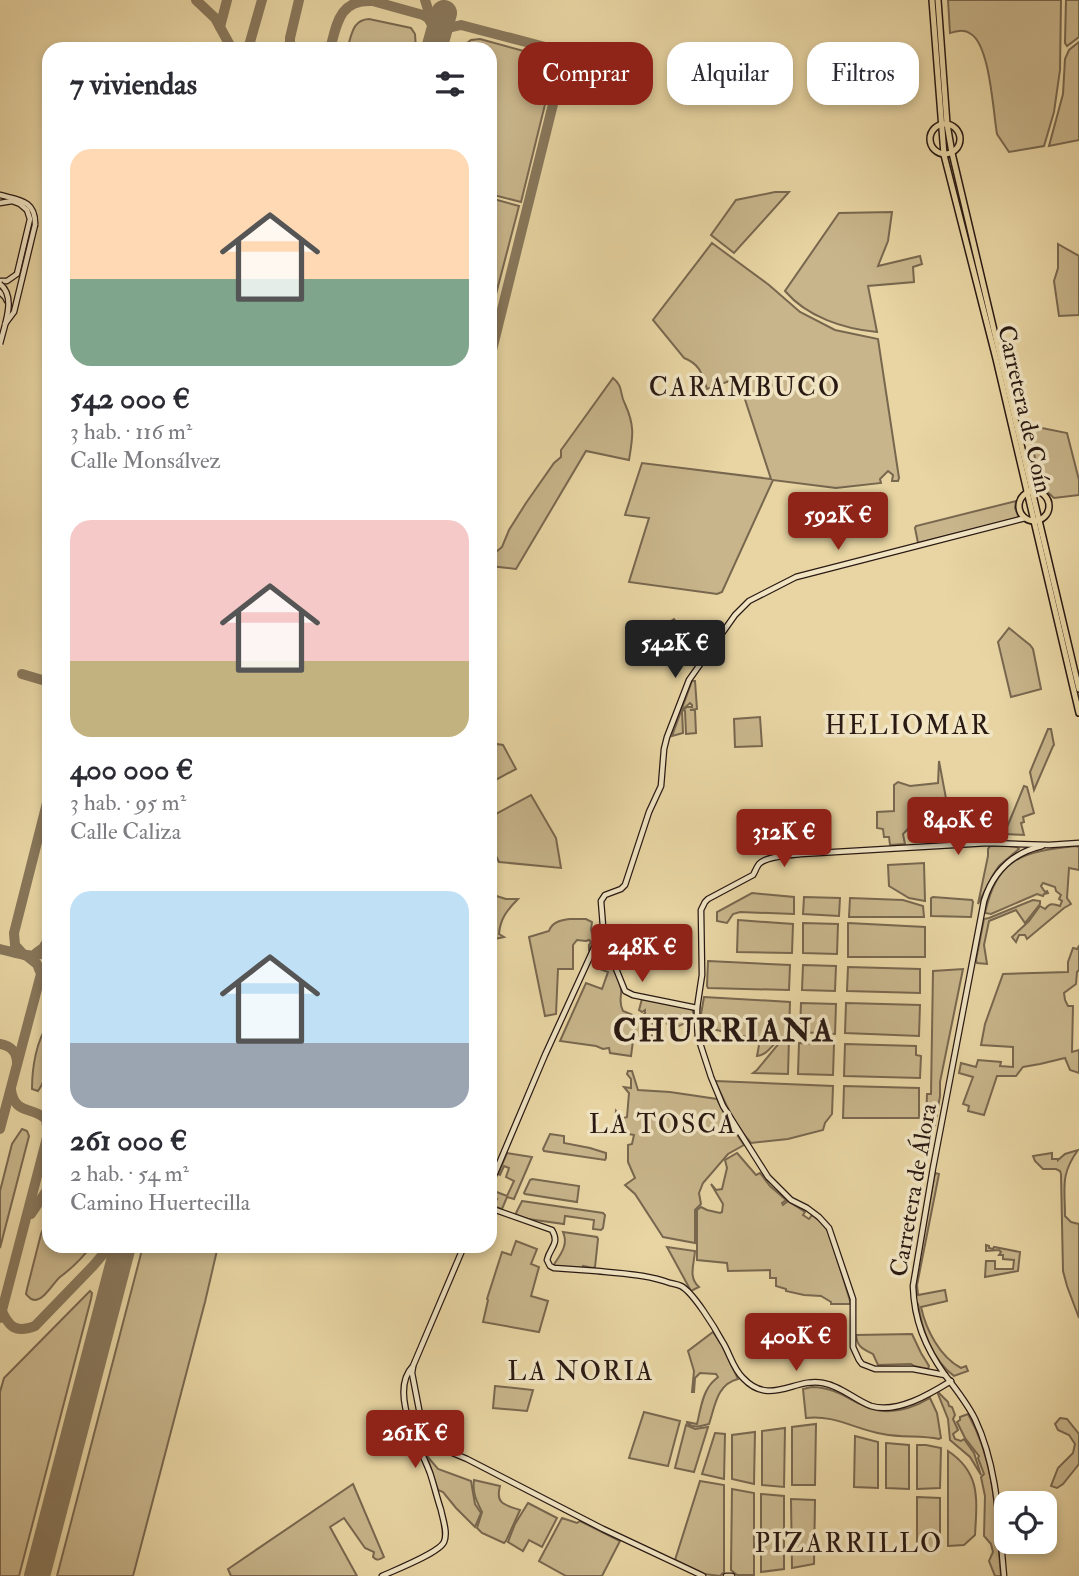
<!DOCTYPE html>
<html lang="es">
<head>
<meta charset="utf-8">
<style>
	body { margin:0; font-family:"IM FELL Double Pica",serif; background:#f2f2f3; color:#2b2b33; height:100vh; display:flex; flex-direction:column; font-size:26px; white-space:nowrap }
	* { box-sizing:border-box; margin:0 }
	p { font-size:23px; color:#7c7c81 }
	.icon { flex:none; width:38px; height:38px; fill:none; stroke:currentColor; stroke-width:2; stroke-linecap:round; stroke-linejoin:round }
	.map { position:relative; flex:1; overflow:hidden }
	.side { position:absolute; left:42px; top:42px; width:455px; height:1211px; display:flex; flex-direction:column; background:#fff; border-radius:21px; box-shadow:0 4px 10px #0003 }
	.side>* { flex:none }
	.guide { position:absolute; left:518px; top:42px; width:455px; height:63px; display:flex; gap:14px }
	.controls { position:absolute; left:994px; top:1491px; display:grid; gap:14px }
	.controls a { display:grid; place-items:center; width:63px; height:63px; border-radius:14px; background:#fff; box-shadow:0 4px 10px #0003; font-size:35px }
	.price { position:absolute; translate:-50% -60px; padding:0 16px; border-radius:7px; background:#8f2418; color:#fff; font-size:23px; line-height:46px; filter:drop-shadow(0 2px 4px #0008) }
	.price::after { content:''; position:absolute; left:50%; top:42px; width:21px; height:16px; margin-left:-10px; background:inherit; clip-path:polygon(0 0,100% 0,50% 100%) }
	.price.active { background:#222; color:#fff }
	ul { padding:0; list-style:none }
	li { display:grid; align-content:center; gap:14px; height:371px; padding:0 28px }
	li span { display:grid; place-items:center; height:217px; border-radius:21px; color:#555 }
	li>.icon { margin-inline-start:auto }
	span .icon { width:126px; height:126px; fill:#fffc; stroke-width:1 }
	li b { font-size:30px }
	h2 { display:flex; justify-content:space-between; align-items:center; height:84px; padding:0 28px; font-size:30px }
	.chip { padding:0 24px; border-radius:21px; background:#fff; box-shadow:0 4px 10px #0003; font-size:24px; line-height:63px }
	.chip.active { background:#8f2418; color:#fff }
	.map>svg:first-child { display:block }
</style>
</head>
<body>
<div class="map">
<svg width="1079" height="1576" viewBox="0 0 1079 1576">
	<rect width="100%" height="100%" fill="#e8d5a3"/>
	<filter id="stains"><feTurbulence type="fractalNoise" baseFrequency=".00286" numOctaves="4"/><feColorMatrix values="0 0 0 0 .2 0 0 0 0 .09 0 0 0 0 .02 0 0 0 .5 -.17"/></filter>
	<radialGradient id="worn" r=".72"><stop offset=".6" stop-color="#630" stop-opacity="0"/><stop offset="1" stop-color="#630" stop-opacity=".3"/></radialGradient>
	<g fill="#c8b58b" stroke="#78674f" stroke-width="2">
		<path d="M948,0h113l-1,70 -6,42 -10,34 -35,6 -12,-18c-4,-23 -7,-88 -26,-100 -7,-5 -13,-3 -21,-1z"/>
		<polygon points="1066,0 1079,0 1079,37 1067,46 1065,43"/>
		<path d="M369,19l42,9 4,6 1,15h-69c5,-14 5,-29 22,-30z"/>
		<polygon points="480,39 542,56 549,65 552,76 521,202 490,194 490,49 459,49 471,40"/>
		<polygon points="1079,42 1079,140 1049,146 1063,94 1065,59 1069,50"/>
		<polygon points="775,192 789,192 734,253 711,235 736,200"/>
		<polygon points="490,198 519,206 490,317"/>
		<path d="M892,212l-4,29 -10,25 42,-10 2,8 -9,3 1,15 -46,4 9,46c-33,-3 -70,-15 -92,-41l54,-78z"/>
		<path d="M712,243l57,42 31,27 35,18 43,9 21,139 -1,3h-6l1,-6 -5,-4 -8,8 1,4 -45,5 -63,-8 -51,112 -5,2 -88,-12 20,-64 -24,-3 17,-52 129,16 -33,-101 -31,11c-5,-15 -7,-25 -23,-31l-31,-38z"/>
		<polygon points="1058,244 1079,256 1079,315 1059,316 1054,281 1058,268"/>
		<path d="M613,378c11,9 6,15 12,26 10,22 8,32 4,56l-43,-9 -70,118 -26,-3v-9l12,-10 7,-17 17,-27 28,-40 7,-6v-7l3,-4z"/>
		<polygon points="1027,425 1067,433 1079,480 1079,495 1054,498 1042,487"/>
		<polygon points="1016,501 1015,508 1019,518 918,543 915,528 916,526"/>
		<path d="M674,619l3,4 32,5c-5,11 -11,19 -24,18l-11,-15 -7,-2c-8,5 -10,13 -18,18l-7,-3 4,-10 9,-12 13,1z"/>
		<polygon points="1009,628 1030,645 1033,649 1041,689 1011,697 998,642"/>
		<polygon points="692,681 695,681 697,709 690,710 695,710 696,733 686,734 685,711 683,710 687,707 692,707 692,705 690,703 682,710 683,733 672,736"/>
		<polygon points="760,717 762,746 735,747 734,719"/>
		<polygon points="1048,729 1051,729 1054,745 1053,746 1034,790 1030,772"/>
		<polygon points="490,743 503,745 516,769 490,783"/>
		<polygon points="939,761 951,825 908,829 903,834 905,844 890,845 889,837 884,837 883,829 877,828 877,812 894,811 894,785 898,782 910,786 938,783"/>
		<polygon points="1024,786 1027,787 1034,813 1023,817 1024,822 1021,823 1024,835 1006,834 1005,832"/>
		<polygon points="531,795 556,838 561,868 499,862 490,844 490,817"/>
		<polygon points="1000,845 1017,847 1019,849 999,866 993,875 978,904 988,856 988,849 990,846"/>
		<path d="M1076,846l3,1v23l-10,-2 -2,30 4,6 -7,4 -37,31 -2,-4h-6l-3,7 -4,-5 17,-16 11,-15 5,3c6,-7 8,-5 15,-3l2,-5 -3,-2 2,-4 -5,-4 -1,-4 -12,-4 -2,3 4,6 2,-1 1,2 -4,1 -1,2 -6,-2 -46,20 -6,-1c13,-57 38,-61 91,-67z"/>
		<polygon points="924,863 925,901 909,898 889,886 888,865"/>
		<polygon points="752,893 794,897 794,914 740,912 733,914 727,923 717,921 717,912"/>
		<path d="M490,894l16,5h12c-11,11 -18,20 -19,35l5,3 -14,3z"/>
		<polygon points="804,897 840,898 839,916 803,914"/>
		<polygon points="933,897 972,900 973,902 971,917 931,916 931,898"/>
		<polygon points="850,898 903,900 923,906 924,917 849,917"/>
		<polygon points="1033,900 1040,901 1040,904 1025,923 1016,910 989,921 984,945 987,964 977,963 976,960 984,919 989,918"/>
		<path d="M570,919h16l6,3 -1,8 3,10 -5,11v-6l2,-3 -2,-2 -3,1 -9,-1 -4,5v24h-15l-2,45 -11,2 -16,-79 20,-6c3,-9 12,-11 21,-12z"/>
		<polygon points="738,920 793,924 792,953 737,952"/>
		<polygon points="803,923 838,924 837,954 803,953"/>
		<polygon points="848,923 925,927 925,957 848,957"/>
		<polygon points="1079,946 1079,970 1077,972 1076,984 1064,993 1065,1000 1068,1006 1073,1006 1072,1052 1079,1050 1079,1073 1070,1070 1065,1058 1040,1064 1023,1067 1016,1076 997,1076 984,1115 968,1111 969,1106 963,1104 973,1077 959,1073 961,1063 976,1067 978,1060 1001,1062 1000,1066 1013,1067 1013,1047 981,1045 985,1024 1003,974 1068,972 1068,962 1073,948 1077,949"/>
		<path d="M600,947l6,2c5,13 12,26 15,40 1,9 -3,12 2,22l17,7 5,-5v-3l-3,2 -3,-2 3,-11 50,10 1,2v5c-7,6 -12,11 -22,12l-4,-4 -1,-4h-13l-1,17h-5v5l-14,-1 -2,15 -21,-3 -1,-5 -6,1 -7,-3 -36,-5 26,-58 16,6 6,-17 -14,-5 2,-5 -4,-2 4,-10z"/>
		<polygon points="708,961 790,965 789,990 708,988 707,986"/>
		<polygon points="803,965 836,966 835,991 802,990"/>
		<polygon points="848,967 920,969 920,993 847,991"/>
		<polygon points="963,969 940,1082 940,1096 935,1125 926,1124 927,1094 931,1094 933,971"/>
		<path d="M704,997l86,5 -1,33c-14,2 -19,20 -32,21l3,-16 -61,-14z"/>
		<polygon points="801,1003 836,1004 835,1034 800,1032"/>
		<polygon points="846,1003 920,1005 919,1036 845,1033"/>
		<path d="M49,1023c0,21 2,51 -11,68l-6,-2c0,-20 4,-49 17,-66z"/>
		<polygon points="789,1039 788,1074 753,1073 757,1070 780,1042"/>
		<polygon points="799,1043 834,1044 833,1075 798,1074"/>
		<polygon points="845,1044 916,1046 916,1055 921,1056 920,1078 844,1076"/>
		<polygon points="628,1071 632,1071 638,1090 670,1092 717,1099 728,1121 744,1145 728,1154 703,1183 699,1193 701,1204 695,1210 695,1243 663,1237 635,1194 625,1185 635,1178 628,1162 628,1145 632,1144 634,1135 613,1131 616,1111 621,1119 627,1117 629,1093 624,1087 631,1088 631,1079 627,1074"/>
		<path d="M715,1081l118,5 -1,28 -7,9 -2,7 -35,9 -37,4c-16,-18 -26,-40 -36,-62z"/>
		<polygon points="844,1086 919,1088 919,1118 843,1118"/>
		<polygon points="22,1129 27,1131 29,1136 0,1248 0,1191 12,1144"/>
		<polygon points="550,1134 564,1136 564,1143 590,1148 606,1153 606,1158 605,1160 544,1151 543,1149"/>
		<path d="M1078,1150c-18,25 -13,37 -13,66l6,6 8,2v94l-12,-32 -4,-15 -2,-97 -1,-3 -4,-2h-13l-8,-8 -2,-5 19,-3v6h6v1l7,-6z"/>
		<polygon points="507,1153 532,1157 514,1199 507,1197 502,1209 493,1206 497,1199 493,1197 490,1204 490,1193 492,1194 494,1191 507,1196 514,1181 506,1177 509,1168 504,1166 500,1175 498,1174"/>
		<polygon points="737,1153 756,1175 760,1173 770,1186 786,1200 782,1203 783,1205 788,1201 805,1212 803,1215 809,1219 812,1215 821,1222 829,1232 851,1304 831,1304 831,1302 821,1296 804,1295 786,1291 786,1289 776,1286 776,1278 770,1278 770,1270 728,1271 727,1263 697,1260 697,1210 701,1207 707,1210 720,1213 722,1212 723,1204 711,1184 716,1190 722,1189 727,1168 725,1160"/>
		<path d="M935,1173l4,1 -22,111 1,10 27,-5 2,11 -26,6c5,23 19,50 40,61l5,-2 2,5 -14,5c-22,-16 -32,-47 -36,-72l-2,-2v-25z"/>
		<polygon points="532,1179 579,1186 577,1202 525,1194 524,1193 530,1180"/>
		<polygon points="522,1201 603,1213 605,1215 603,1228 601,1230 593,1229 594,1220 565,1216 564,1224 528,1219 517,1215 516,1213"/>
		<path d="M49,1215v31h42c-9,13 -19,22 -31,31 -7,6 -15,22 -25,23 -5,0 -6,-3 -9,-6l1,-5 14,-55z"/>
		<path d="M563,1232l34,5 1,2 -3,28 -2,1 -10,-2 -1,2 -29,-2c7,-11 16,-21 10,-34z"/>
		<polygon points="516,1241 537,1249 531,1264 539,1267 531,1296 548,1301 539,1332 483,1322 488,1300 487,1299 502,1252 511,1255"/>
		<polygon points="986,1245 989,1246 989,1248 993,1249 994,1247 1020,1252 1018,1271 985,1277 986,1261 995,1261 995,1269 1013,1269 1014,1260 1003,1259 1003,1255 999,1255 1001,1252 999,1250 986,1251"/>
		<polygon points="143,1246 218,1246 205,1302 133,1576 57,1576"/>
		<path d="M667,1247l28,4c-1,14 -7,26 4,36l-8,4z"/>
		<polygon points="90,1291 92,1293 91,1299 19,1576 0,1576 0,1392 4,1378"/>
		<path d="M713,1332l9,13 16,34c-21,5 -23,27 -29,45 -8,2 -15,5 -22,-1v-1l10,2c3,-12 5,-29 13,-39 2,-3 5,-5 8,-8l-2,-3 -16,-1 -5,5 -1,14h-2l2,-21 -6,-20z"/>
		<path d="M912,1334l9,19 8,13 -1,3 -14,-3 -3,-2 -33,1 -5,-11c-10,-5 -16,-7 -17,-19z"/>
		<polygon points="495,1386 533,1390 527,1411 493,1408"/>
		<path d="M812,1387c19,0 32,9 48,17 23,13 48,7 70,-6l7,15 4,25 -2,1c-18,-4 -37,-1 -56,-5 -26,-4 -50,-20 -77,-16l-3,-29z"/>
		<polygon points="939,1393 948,1402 949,1406 952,1407 955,1415 953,1419 958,1430 953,1434 955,1439 961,1441 964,1439 974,1453 981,1475 970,1457 950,1440 948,1419 938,1394"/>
		<polygon points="644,1412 680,1421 668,1466 629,1458"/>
		<path d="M968,1414c28,49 28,107 33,162h-6l-6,-15 4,-9 -2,-8 -7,-8 1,-40 -4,-19 3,-3 -6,-16 1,-2 -14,-18 -8,-16 3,-2v-3z"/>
		<polygon points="1060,1418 1067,1419 1079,1434 1079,1464 1063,1484 1057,1488 1051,1486 1058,1468 1073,1453 1075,1444 1069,1435 1058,1430 1055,1424"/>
		<polygon points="816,1424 815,1485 792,1485 792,1427"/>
		<polygon points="686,1425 695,1429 708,1427 694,1472 675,1468"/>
		<polygon points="785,1428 784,1487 762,1485 762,1431"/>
		<polygon points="755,1432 754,1484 732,1479 732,1435"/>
		<polygon points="715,1433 725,1434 724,1479 702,1474"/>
		<polygon points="855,1436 878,1442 878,1488 854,1487"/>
		<polygon points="886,1443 909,1445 909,1489 886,1488"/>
		<polygon points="917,1445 926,1445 941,1448 940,1488 917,1489"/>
		<path d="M948,1451c33,22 29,48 27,84l-11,10 -16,1z"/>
		<polygon points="427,1456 438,1469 471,1481 475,1504 481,1513 475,1527 456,1508 443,1492 438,1490"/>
		<path d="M474,1480l26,6c-5,18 5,19 20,24l-14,31 -2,2 -22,-10 -5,-5 5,-16c-5,-10 -10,-19 -8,-32z"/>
		<polygon points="700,1481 724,1485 724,1572 720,1576 704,1574 675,1560"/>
		<path d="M353,1484l31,73c-5,3 -7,4 -11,0l1,-5 -9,-4 -21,-30 -14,9 27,49h-126l-3,-7z"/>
		<polygon points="732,1489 754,1493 754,1575 737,1575 731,1570"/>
		<polygon points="761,1494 784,1496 784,1569 761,1572"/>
		<polygon points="917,1497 940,1498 940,1547 917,1551"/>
		<polygon points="791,1499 815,1500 814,1564 792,1568"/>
		<polygon points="528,1503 557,1518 542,1547 529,1540 523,1551 508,1542 515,1524"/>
		<polygon points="562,1518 577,1523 580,1521 620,1541 602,1576 566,1576 539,1561"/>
	</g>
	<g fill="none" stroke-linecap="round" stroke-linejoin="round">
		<g stroke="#88775b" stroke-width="10">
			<polyline points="196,0 215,18 232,49"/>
			<polyline points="369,0 423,15 428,18 434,28"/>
			<polyline points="425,0 432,22"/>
			<polyline points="220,27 227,0"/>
			<path d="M437,38l11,-10 13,-3 88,23c8,6 12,14 12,24l-71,286"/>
			<polyline points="248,49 262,0"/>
			<polyline points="290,49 290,38 299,0"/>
			<path d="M330,49c7,-25 9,-49 41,-48"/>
			<polyline points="22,674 49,682"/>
			<path d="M0,949c17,4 33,11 49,2"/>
			<polyline points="36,953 43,948 49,939"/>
			<polyline points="24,955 15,945 14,933 49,795"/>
			<path d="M0,1044c10,2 17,7 17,19"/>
			<path d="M11,1090c4,25 21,16 35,29l2,14"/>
			<polyline points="0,1129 41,974 37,964 27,956"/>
			<polyline points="31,1214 49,1187"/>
			<path d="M1,1309c8,19 15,24 34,17l58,-60 17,-20"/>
			<polyline points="0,1318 49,1130"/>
		</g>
		<g stroke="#88775b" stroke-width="26">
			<polyline points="434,49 444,13"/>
			<polyline points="37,1576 123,1246"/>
		</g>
		<g stroke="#291913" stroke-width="7">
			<g id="secondary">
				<path d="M0,195c19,5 36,5 35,30"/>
				<polyline points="0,203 12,201 20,204 27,210 30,219 17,274 7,281 0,281"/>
				<polyline points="0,292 5,297 7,301"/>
				<polyline points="697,1008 633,995 625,991 604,939 601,901 605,895 621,889 625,885 649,812 661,786 664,749 667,737 689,680 735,615 749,601 796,577 1025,518"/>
				<polyline points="490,1185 545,1055 594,948 604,939"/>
				<path d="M490,1208l62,22c8,14 -2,17 -5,30l3,6 4,2c15,1 29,2 43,3 26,3 49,3 73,12 4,1 7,1 11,3 12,6 34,42 41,55 8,12 10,26 21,37 27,29 52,-1 80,5 18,3 32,17 48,23 26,8 59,-12 80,-25"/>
				<polyline points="413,1367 412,1373 423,1430 423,1437"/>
				<path d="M945,1375l-32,-6h-38l-13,-5 -3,-4 -6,-13v-48l-24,-71 -10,-11 -12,-9 -16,-8 -23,-23 -45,-71 -12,-29 -13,-40 -1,-13v-16l5,-33 -1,-65 4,-8 3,-3 45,-24c2,-3 3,-7 6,-11 7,-8 32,-9 42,-10l187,-11 61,2 30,-2"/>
				<polyline points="423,1437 448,1451 467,1459 603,1529 703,1576"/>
				<path d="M382,1576c13,-6 57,-23 62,-34 4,-9 -1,-22 -3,-32 -4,-12 -7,-25 -11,-37 -10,-27 -42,-81 -17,-107l51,-120"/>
				<polyline points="726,1576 732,1576"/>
				<path d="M1004,1576c-5,-53 -6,-108 -29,-157 -8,-16 -19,-30 -30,-44 -20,-28 -31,-55 -32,-89l20,-118 51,-267c9,-29 28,-48 58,-55"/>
			</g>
		</g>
		<g stroke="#291913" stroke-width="8">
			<g id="primary">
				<polyline points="932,0 944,155 996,359 1079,713"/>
				<polyline points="938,0 947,124 952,153 1079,689"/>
				<circle cx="945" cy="139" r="15"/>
				<circle cx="1034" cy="506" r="15"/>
			</g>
		</g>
		<use href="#secondary" stroke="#f0e4c3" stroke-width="4.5"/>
		<use href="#primary" stroke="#e8d5a3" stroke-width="5"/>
		<g stroke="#291913" stroke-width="7" stroke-linecap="butt">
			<g id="secondary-bridge">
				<path d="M0,284c17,13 4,42 0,60"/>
				<polyline points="5,324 14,312 35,225"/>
			</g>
		</g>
		<use href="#secondary-bridge" stroke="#f0e4c3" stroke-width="4.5"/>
	</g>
	<g text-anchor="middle" stroke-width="7" stroke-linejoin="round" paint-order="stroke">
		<g font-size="24" fill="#291913" stroke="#f0e4c3">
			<text transform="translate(1025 409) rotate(77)" y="8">Carretera de Coín</text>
			<text transform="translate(913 1190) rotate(-80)" y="8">Carretera de Álora</text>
		</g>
		<g font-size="26" letter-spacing="2" fill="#291913" stroke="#f0e4c3">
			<text x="745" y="396">CARAMBUCO</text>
			<text x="908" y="734">HELIOMAR</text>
			<text x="663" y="1133">LA TOSCA</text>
			<text x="581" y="1380">LA NORIA</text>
			<text x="849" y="1552">PIZARRILLO</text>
		</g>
		<g font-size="32" font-weight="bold" letter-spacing="2" fill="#291913" stroke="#f0e4c3">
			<text x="724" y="1041">CHURRIANA</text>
		</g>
	</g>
	<rect width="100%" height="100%" filter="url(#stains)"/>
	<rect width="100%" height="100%" fill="url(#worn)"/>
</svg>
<div class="controls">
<a><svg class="icon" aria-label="locate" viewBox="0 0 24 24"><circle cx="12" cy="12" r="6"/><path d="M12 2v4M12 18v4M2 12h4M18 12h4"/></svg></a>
</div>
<b class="price" style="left:838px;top:552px">592K €</b>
<b class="price active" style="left:675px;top:680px">542K €</b>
<b class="price" style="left:958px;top:857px">840K €</b>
<b class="price" style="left:784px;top:869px">312K €</b>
<b class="price" style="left:642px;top:984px">248K €</b>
<b class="price" style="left:796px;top:1373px">400K €</b>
<b class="price" style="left:415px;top:1470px">261K €</b>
<div class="guide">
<a class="chip active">Comprar</a>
<a class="chip">Alquilar</a>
<a class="chip">Filtros</a>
</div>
<section class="side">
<h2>7 viviendas<svg class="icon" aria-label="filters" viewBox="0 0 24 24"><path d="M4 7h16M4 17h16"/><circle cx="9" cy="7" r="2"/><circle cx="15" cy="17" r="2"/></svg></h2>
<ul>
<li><span style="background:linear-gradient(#ffd9b3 60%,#7fa58c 0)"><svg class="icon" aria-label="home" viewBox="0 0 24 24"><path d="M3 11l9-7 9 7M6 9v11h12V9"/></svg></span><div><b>542 000 €</b><p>3 hab. · 116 m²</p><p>Calle Monsálvez</p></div></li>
<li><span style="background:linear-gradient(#f6c9c9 65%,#c2b280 0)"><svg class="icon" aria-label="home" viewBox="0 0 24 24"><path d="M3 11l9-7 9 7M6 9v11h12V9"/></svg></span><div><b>400 000 €</b><p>3 hab. · 95 m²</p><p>Calle Caliza</p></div></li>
<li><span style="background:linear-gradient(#bfe0f5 70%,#9aa5b1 0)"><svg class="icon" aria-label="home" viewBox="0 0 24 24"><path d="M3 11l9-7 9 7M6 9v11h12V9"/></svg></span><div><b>261 000 €</b><p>2 hab. · 54 m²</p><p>Camino Huertecilla</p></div></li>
</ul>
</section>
</div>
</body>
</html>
